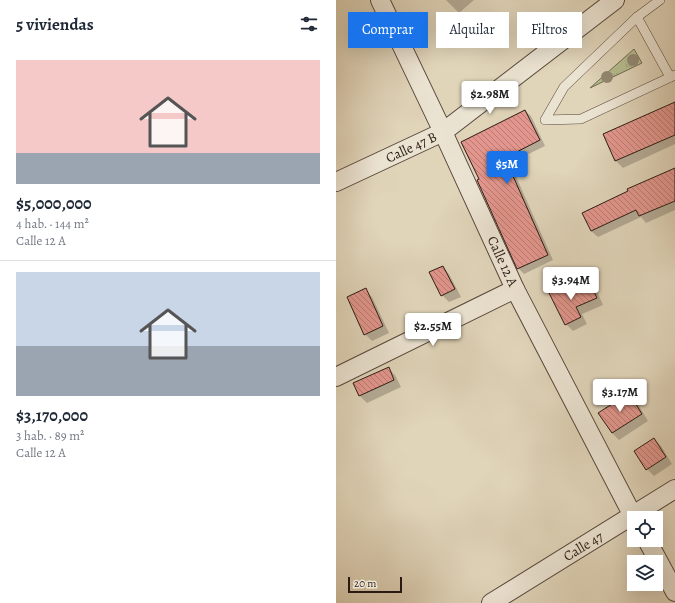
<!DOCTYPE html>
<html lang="es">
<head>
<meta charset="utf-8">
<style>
	body { margin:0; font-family:Alegreya,serif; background:#f6f6f7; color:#1f2937; height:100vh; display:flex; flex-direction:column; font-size:15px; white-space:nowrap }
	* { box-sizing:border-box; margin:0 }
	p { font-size:13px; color:#747a83 }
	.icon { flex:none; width:22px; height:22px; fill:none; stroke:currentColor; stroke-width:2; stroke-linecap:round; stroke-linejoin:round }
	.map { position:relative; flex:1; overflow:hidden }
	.details { display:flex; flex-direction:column; background:#fff; width:336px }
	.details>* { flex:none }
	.hud { position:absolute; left:12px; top:12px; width:267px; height:36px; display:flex; gap:8px }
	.tools { position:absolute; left:291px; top:511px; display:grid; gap:8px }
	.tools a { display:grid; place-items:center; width:36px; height:36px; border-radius:0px; background:#fff; box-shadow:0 4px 16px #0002; font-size:20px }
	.scale { position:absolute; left:12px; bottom:10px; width:54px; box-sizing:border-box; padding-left:4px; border:2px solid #2b1a14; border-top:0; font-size:11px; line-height:14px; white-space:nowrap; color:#2b1a14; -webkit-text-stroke:3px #ebe3d2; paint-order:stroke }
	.price { position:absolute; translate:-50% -34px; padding:0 9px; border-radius:4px; background:#fff; color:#222; font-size:13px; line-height:26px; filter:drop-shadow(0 1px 2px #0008) }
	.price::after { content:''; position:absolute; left:50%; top:24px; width:12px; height:9px; margin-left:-6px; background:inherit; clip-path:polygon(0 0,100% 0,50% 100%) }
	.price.current { background:#1a73e8; color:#fff }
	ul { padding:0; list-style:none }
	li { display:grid; align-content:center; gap:8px; height:212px; padding:0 16px }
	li+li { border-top:1px solid #e0e1e3 }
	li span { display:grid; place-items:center; height:124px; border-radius:0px; color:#555 }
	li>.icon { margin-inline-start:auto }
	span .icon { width:72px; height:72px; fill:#fffc; stroke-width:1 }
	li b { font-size:17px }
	h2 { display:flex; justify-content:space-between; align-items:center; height:48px; padding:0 16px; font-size:17px }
	.pill { padding:0 14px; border-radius:0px; background:#fff; box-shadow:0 4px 16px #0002; font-size:14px; line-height:36px }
	.pill.current { background:#1a73e8; color:#fff }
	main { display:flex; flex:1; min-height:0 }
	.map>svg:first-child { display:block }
</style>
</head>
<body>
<main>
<section class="details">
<h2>5 viviendas<svg class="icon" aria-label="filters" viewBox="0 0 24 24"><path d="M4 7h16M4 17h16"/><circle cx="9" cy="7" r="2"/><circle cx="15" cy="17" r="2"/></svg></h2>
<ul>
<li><span style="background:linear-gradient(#f6c9c9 75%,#9aa5b1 0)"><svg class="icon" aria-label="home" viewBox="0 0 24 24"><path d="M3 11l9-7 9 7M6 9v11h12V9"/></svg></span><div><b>$5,000,000</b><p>4 hab. · 144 m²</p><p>Calle 12 A</p></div></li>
<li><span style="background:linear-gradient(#c9d6e8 60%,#9aa5b1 0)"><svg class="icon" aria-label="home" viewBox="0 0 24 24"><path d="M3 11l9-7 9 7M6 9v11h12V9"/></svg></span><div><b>$3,170,000</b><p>3 hab. · 89 m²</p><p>Calle 12 A</p></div></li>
</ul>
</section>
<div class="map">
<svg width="339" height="603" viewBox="0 0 339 603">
	<defs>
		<pattern id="grass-tufts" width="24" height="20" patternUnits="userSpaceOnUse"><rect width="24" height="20" fill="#b5bc8e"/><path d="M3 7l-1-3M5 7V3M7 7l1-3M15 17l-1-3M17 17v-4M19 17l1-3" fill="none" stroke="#9ca17a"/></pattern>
		<pattern id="building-back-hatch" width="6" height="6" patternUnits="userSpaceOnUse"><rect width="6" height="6" fill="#e3968d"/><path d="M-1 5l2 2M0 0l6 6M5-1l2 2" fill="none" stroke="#b87a72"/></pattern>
	</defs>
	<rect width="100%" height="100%" fill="#e0d4b9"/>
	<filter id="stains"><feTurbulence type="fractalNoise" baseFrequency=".005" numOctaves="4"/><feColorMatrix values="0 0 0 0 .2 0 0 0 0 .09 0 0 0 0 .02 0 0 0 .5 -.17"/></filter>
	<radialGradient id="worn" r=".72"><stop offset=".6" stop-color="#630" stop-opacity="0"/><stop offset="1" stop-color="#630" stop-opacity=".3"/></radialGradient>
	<polygon fill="url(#grass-tufts)" stroke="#706b51" points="298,49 306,63 254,88"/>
	<g fill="#0003">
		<polygon points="110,0 138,0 123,13"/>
		<polygon points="339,103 339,144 287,168 280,161"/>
		<polygon points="189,111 195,116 209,146 174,163 217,260 188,274 182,268 144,179"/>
		<polygon points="339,169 339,210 310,223 305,217 262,237 255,231"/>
		<polygon points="107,267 113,274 125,297 113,302 106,295 95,273"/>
		<polygon points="227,283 235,293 254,284 261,291 267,305 246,314 251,324 237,331 230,324"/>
		<polygon points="29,290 36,297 53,333 36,341 29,334 12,298"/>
		<polygon points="52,368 59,375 65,387 31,403 24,396 19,384"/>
		<polygon points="293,394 300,401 312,421 283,440 276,433 264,413"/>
		<polygon points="318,439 325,446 336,464 318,476 311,469"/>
	</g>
	<g fill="url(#building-back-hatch)" stroke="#2b1a14">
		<polygon points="339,102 339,135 279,161 267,134"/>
		<polygon points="189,110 204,140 169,158 212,255 181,269 141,180 143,179 125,142"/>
		<polygon points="339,168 339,201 303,216 300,210 255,231 246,213 292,191 291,189"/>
		<polygon points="107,266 119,289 105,296 93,272"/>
		<polygon points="227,282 232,293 254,283 261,298 240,307 245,317 229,325 211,289"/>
		<polygon points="30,288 47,326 28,335 11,297"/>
		<polygon points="53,367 58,380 23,396 17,383"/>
		<polygon points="293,393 306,414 276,433 262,413"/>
		<polygon points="318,438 330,457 310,470 298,451"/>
	</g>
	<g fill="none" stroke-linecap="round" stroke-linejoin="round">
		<g stroke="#58483d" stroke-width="10">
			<g id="service">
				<polyline points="324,0 301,17 228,87 209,120 245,119 339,75"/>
				<polyline points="301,17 334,77"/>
			</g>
		</g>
		<g stroke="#58483d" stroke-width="20">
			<g id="minor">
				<polyline points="44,0 107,132 179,289 298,518"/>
				<polyline points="0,182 107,132 279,0"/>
				<polyline points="0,377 179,289"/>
				<polyline points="311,540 339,592"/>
				<polyline points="155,603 339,489"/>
			</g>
		</g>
		<use href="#service" stroke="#ebe3d2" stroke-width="9"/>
		<use href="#minor" stroke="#ebe3d2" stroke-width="18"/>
	</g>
	<g fill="#938973">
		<circle cx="297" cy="60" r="6"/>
		<circle cx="271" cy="77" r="6"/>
	</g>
	<g text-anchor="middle" stroke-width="3" stroke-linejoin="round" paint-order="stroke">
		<g font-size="14" fill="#2b1a14" stroke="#ebe3d2">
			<text transform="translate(75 147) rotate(-25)" y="5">Calle 47 B</text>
			<text transform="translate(167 261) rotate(65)" y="5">Calle 12 A</text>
			<text transform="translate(247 546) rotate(-31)" y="5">Calle 47</text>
		</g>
	</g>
	<rect width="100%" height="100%" filter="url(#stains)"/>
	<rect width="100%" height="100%" fill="url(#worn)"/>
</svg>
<div class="tools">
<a><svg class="icon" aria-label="locate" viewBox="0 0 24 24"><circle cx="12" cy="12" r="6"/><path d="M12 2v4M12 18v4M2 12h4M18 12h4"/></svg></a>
<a><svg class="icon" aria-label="layers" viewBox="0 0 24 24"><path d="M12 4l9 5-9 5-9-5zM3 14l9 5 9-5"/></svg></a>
</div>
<div class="scale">20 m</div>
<b class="price" style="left:154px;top:115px">$2.98M</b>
<b class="price current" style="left:171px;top:185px">$5M</b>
<b class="price" style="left:235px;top:301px">$3.94M</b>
<b class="price" style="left:97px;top:347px">$2.55M</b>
<b class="price" style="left:284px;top:413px">$3.17M</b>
<div class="hud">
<a class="pill current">Comprar</a>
<a class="pill">Alquilar</a>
<a class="pill">Filtros</a>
</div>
</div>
</main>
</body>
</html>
